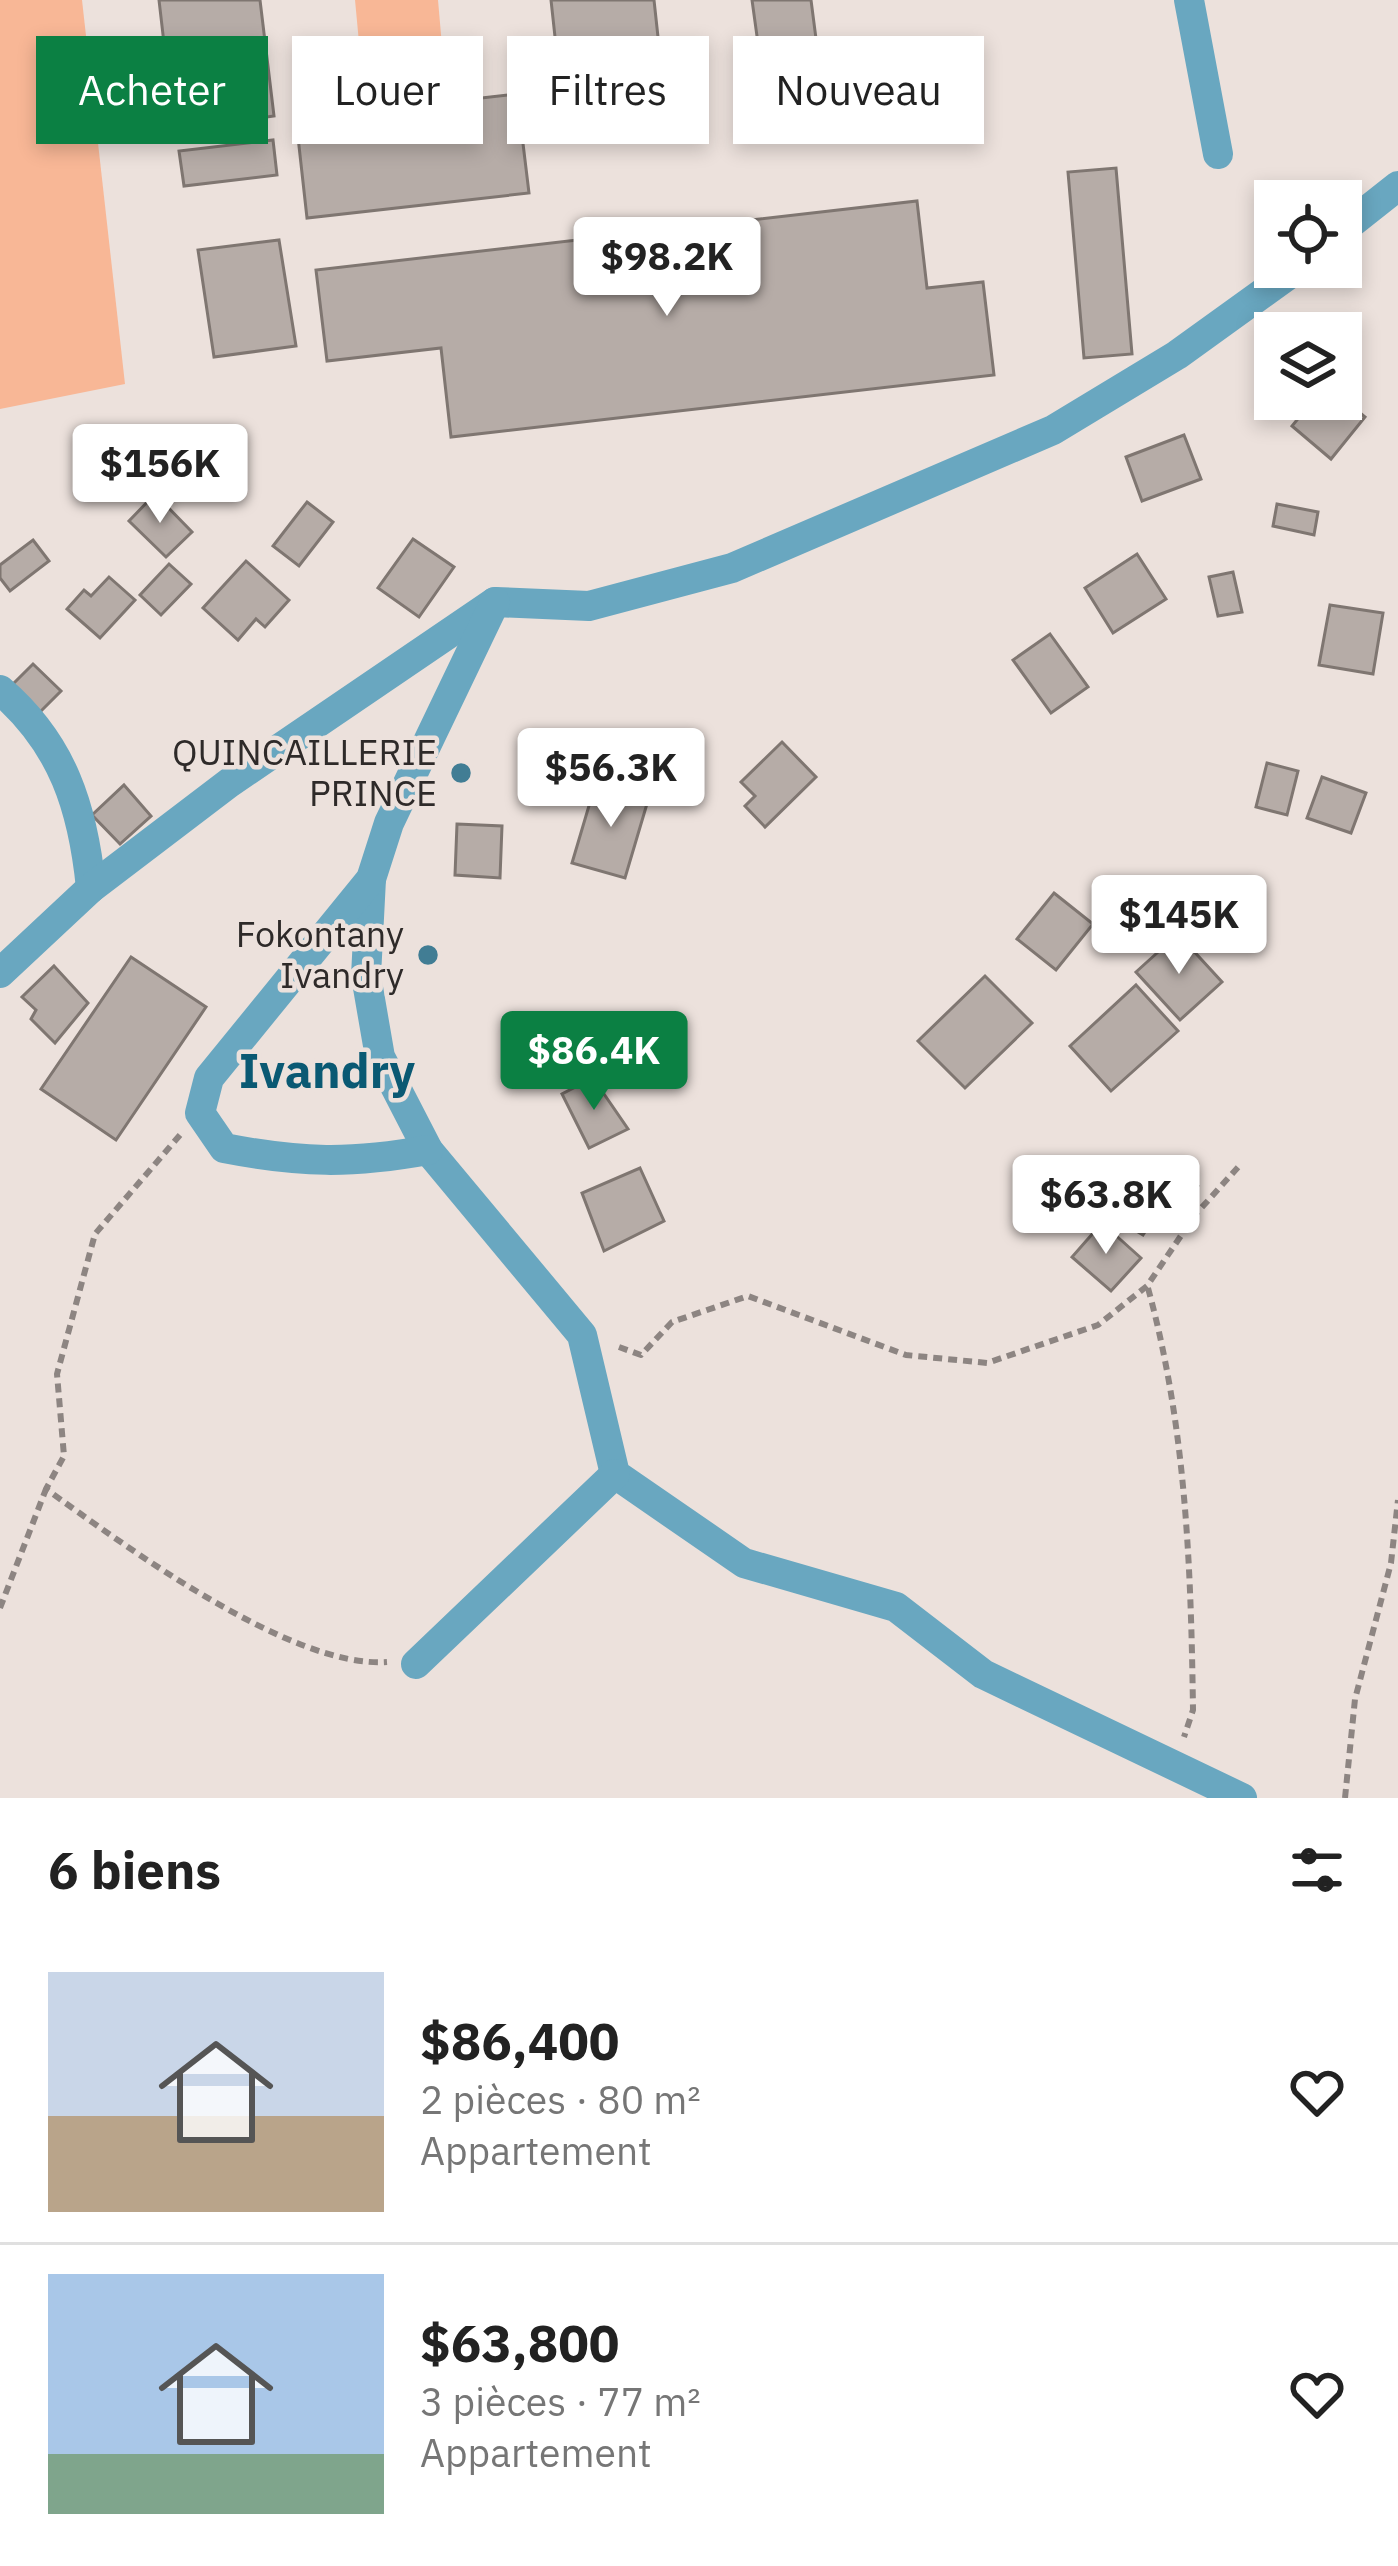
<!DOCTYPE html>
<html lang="fr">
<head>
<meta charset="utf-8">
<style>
	body { margin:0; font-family:"IBM Plex Sans",sans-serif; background:#f6f6f6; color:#222; height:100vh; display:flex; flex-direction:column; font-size:45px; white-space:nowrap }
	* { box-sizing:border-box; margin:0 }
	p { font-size:39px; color:#767676 }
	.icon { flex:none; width:66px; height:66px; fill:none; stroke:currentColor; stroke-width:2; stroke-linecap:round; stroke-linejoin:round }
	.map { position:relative; height:1798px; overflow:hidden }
	.sheet { display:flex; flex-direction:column; background:#fff; flex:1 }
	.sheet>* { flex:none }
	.hud { position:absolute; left:36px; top:36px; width:1326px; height:108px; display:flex; gap:24px }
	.buttons { position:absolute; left:1254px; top:180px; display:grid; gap:24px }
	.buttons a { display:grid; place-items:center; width:108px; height:108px; border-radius:0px; background:#fff; box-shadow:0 6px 18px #0003; font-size:60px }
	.price { position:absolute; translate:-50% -102px; padding:0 27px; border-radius:12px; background:#fff; color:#222; font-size:39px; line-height:78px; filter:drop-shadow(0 3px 6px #0008) }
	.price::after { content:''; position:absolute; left:50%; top:72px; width:36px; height:27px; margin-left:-18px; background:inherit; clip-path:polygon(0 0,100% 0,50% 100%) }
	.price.selected { background:#0b8043; color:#fff }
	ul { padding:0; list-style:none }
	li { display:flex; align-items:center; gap:36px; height:300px; padding:0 48px }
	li+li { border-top:3px solid #e0e0e0 }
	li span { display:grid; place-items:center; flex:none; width:336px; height:240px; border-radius:0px; color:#555 }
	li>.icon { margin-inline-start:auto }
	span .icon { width:144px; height:144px; fill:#fffc; stroke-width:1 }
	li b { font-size:51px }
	h2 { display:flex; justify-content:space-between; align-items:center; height:144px; padding:0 48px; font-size:51px }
	.chip { padding:0 42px; border-radius:0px; background:#fff; box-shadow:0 6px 18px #0003; font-size:42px; line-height:108px }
	.chip.selected { background:#0b8043; color:#fff }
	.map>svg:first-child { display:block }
</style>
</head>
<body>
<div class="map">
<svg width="1398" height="1798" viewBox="0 0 1398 1798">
	<rect width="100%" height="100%" fill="#ece1dc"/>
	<g fill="#f8b796">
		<polygon points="0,0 82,0 125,384 0,409"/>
		<polygon points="355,0 438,0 442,46 360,53"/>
	</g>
	<g fill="#b6aca7" stroke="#7f7671" stroke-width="3">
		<polygon points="159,0 260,0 274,116 174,130"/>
		<polygon points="551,0 654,0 662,74 560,83"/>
		<polygon points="752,0 811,0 818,54 760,58"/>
		<polygon points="517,94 529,193 307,218 296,119"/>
		<polygon points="273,140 277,175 184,186 179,151"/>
		<polygon points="1116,168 1132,354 1084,358 1068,172"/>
		<polygon points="917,201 927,288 983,282 994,375 451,437 441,348 327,361 316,270"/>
		<polygon points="279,240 296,346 214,357 198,250"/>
		<polygon points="1341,397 1365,417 1331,459 1292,426 1314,399"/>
		<polygon points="1184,435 1201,479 1142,501 1126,457"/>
		<polygon points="155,494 192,532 166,557 129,521"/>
		<polygon points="307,502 333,522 299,566 273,546"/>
		<polygon points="1277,504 1318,512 1314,535 1273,526"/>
		<polygon points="413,539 454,567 419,617 378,588"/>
		<polygon points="33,540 49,561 10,591 0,578 0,565"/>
		<polygon points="1137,554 1166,599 1113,633 1085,588"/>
		<polygon points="246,561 289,600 265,627 256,619 238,640 203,608"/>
		<polygon points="169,564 191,584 161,615 140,595"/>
		<polygon points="1233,572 1242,612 1218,616 1209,577"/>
		<polygon points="109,577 135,600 100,638 67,609 84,590 91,596"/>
		<polygon points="1330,605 1383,613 1373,674 1319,665"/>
		<polygon points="1050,634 1088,687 1051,713 1013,660"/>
		<polygon points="33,664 61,691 37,715 9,688"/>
		<polygon points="782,742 816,777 765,827 745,806 755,796 741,782"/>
		<polygon points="1267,763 1298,771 1287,815 1256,807"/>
		<polygon points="1322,777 1366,793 1351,833 1307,818"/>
		<polygon points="596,782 649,797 625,878 572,863"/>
		<polygon points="124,785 151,816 120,844 92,815"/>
		<polygon points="457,824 502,826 500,878 455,875"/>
		<polygon points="1054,893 1093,924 1056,970 1017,939"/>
		<polygon points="1178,934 1222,982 1180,1020 1136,972"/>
		<polygon points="131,957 206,1007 116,1140 41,1089"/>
		<polygon points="54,966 88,1003 55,1043 31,1019 36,1010 22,997"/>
		<polygon points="985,976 1032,1023 965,1088 918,1041"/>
		<polygon points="1136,985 1178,1031 1111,1091 1070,1046"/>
		<polygon points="593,1078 628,1129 589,1148 562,1094"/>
		<polygon points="1161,1163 1198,1186 1185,1208 1167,1197 1143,1235 1123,1223"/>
		<polygon points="640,1168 664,1221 604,1251 582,1193"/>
		<polygon points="1102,1223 1141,1258 1111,1291 1072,1257"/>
	</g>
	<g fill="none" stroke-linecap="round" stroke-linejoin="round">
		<g stroke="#8d8582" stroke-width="6" stroke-dasharray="9 6" stroke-linecap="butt">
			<path d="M180,1135l-85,99 -38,140 7,82 -18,33c78,56 245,180 341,173"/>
			<path d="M1148,1288c38,139 43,278 45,422l-9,27"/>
			<polyline points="619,1347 641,1355 672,1322 748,1296 906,1355 987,1363 1098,1325 1147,1286 1195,1215 1240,1165"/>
			<polyline points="0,1608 46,1489"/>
			<polyline points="1345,1798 1355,1699 1391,1563 1398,1500"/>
		</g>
		<g stroke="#69a7c0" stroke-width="30">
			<polyline points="1189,0 1218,154"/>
			<polyline points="1341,231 1398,186"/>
			<path d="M0,690c63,54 83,118 91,198"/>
			<polyline points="371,879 366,976 380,1057 428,1150 582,1335 615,1474 744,1563 896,1607 983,1674 1242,1798"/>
			<polyline points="0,973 91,888 229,783 495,602 589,606 732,568 1053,430 1177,355 1299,267"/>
			<path d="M428,1150c-77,14 -127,13 -204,-2l-24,-35 9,-35 162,-199 18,-56 106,-221"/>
			<polyline points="416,1664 615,1474"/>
		</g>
	</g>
	<g fill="#417d94" stroke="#ece1dc" stroke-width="4.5">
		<circle cx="461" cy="773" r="12"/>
		<circle cx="428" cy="955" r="12"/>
	</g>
	<g text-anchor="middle" stroke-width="9" stroke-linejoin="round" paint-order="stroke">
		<g font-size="36" fill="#2e2a29" stroke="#ece1dc" text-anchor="end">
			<text x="437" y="765">QUINCAILLERIE<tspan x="437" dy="41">PRINCE</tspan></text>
			<text x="404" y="947">Fokontany<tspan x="404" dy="41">Ivandry</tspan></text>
		</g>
		<g font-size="48" font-weight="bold" fill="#0a5973" stroke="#ece1dc">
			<text x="327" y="1088">Ivandry</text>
		</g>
	</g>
</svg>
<div class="buttons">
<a><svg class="icon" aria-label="locate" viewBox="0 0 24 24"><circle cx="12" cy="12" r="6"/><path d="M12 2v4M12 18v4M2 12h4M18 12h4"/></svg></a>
<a><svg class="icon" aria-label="layers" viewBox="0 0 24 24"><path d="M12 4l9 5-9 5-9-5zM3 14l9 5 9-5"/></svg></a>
</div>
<b class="price" style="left:667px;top:319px">$98.2K</b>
<b class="price" style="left:160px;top:526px">$156K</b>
<b class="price" style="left:611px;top:830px">$56.3K</b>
<b class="price" style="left:1179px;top:977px">$145K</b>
<b class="price selected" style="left:594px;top:1113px">$86.4K</b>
<b class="price" style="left:1106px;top:1257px">$63.8K</b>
<div class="hud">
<a class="chip selected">Acheter</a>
<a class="chip">Louer</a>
<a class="chip">Filtres</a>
<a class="chip">Nouveau</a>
</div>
</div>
<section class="sheet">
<h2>6 biens<svg class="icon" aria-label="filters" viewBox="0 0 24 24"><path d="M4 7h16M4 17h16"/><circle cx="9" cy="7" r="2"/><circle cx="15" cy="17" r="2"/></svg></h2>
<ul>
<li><span style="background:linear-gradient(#c9d6e8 60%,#b9a48a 0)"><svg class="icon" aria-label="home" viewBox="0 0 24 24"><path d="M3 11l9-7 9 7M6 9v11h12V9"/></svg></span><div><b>$86,400</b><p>2 pièces · 80 m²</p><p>Appartement</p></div><svg class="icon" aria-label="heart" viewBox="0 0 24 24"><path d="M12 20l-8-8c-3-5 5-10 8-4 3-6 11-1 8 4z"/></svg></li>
<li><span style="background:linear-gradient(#a9c7e8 75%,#7fa58c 0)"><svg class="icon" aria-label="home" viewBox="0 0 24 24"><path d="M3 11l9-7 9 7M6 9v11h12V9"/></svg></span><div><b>$63,800</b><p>3 pièces · 77 m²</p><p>Appartement</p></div><svg class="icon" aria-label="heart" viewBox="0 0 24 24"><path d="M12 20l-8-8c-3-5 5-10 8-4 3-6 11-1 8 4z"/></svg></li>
</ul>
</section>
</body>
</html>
